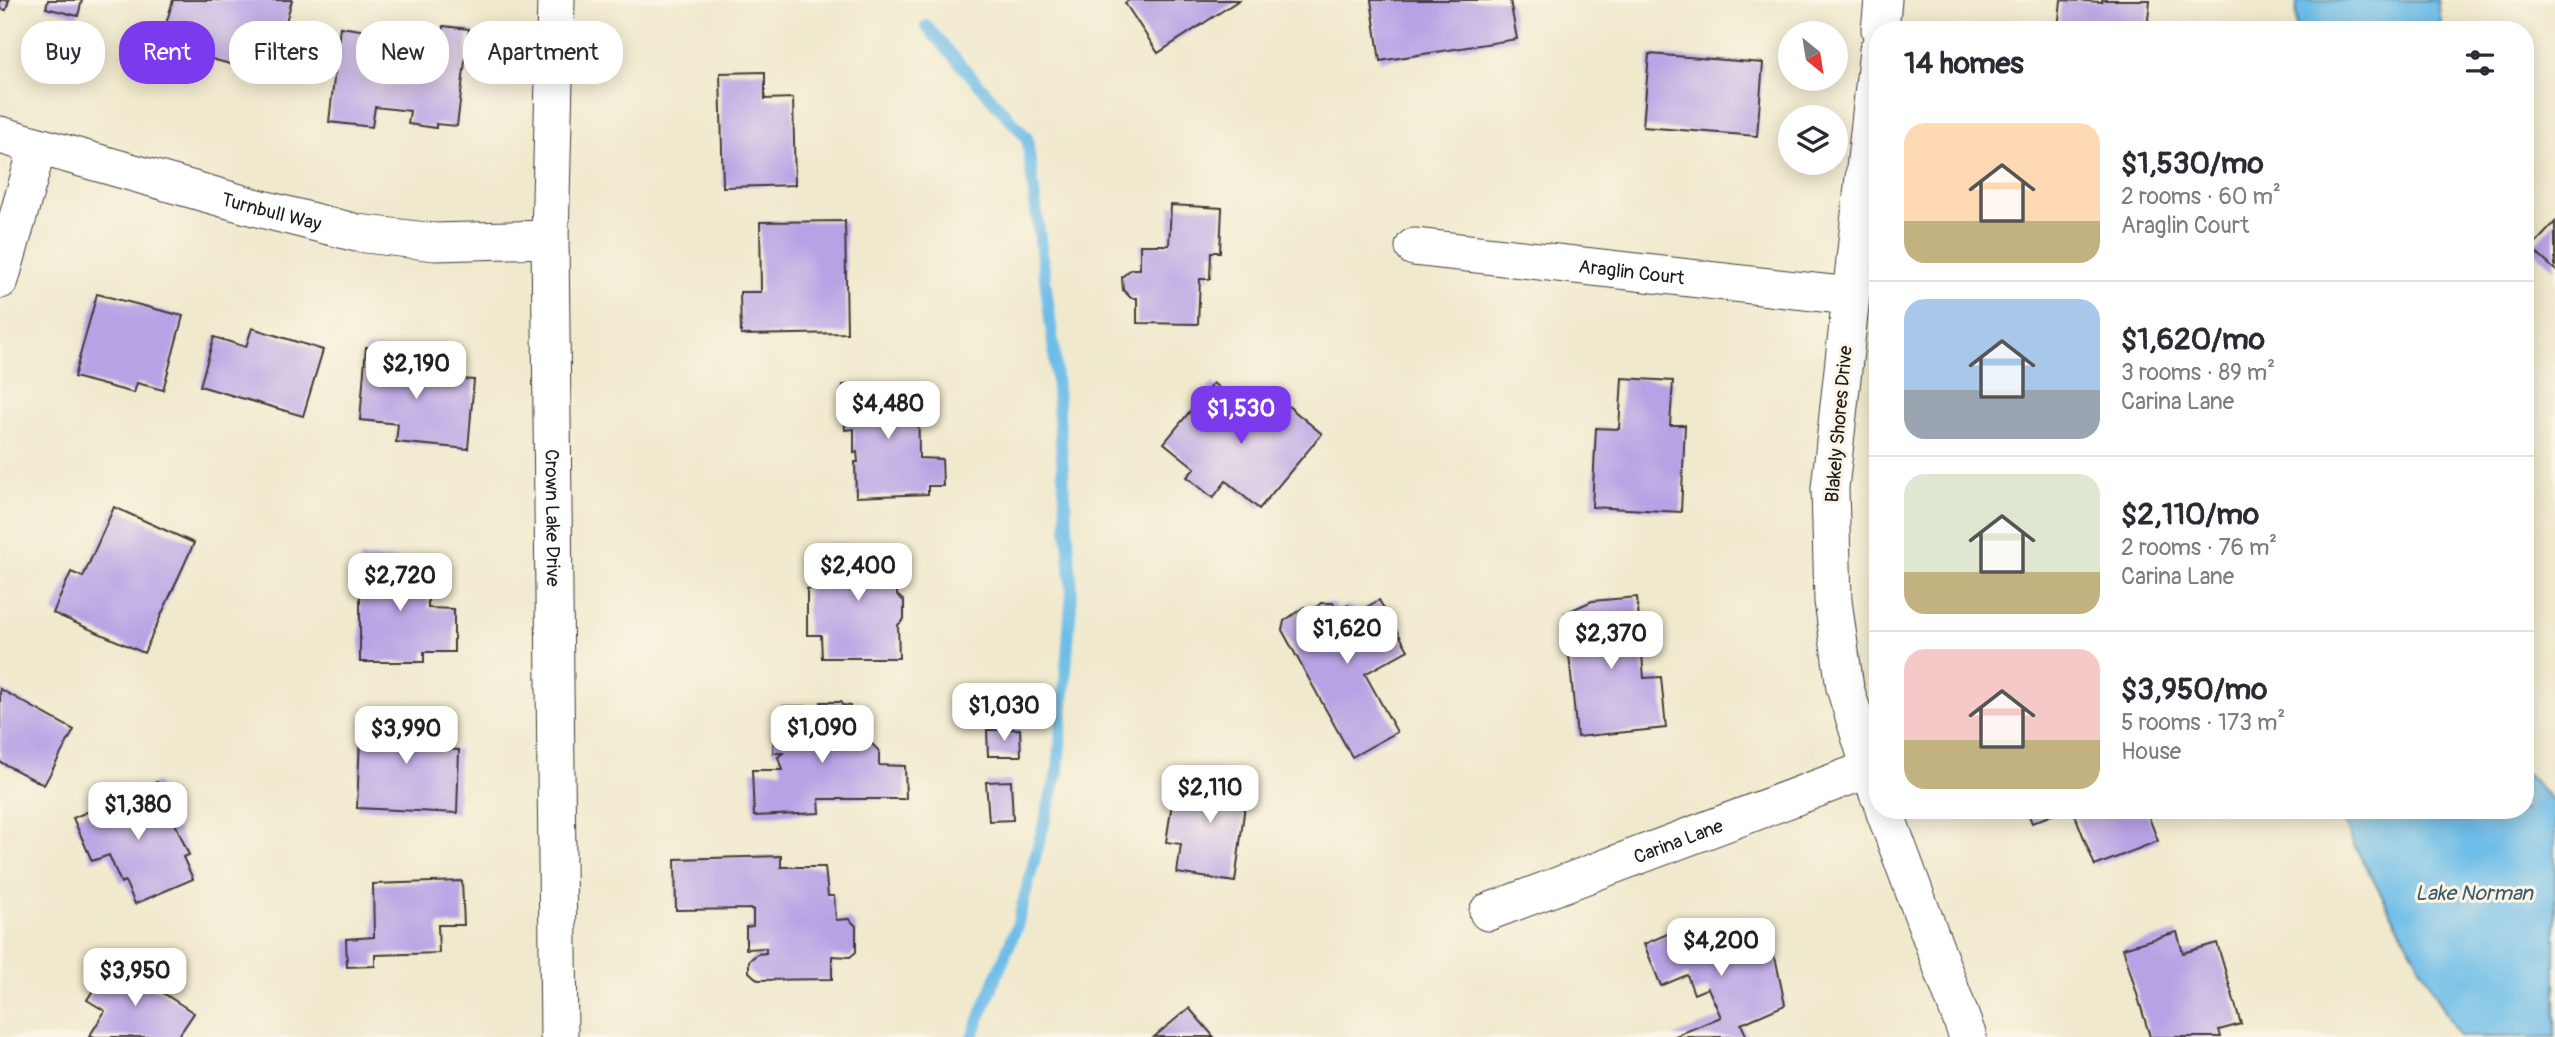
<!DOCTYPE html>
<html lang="en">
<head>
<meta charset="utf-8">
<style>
	body { margin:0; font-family:Pangolin,sans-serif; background:#f2f2f3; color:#2b2b33; height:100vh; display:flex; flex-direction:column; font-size:26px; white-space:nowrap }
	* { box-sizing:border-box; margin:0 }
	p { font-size:23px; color:#7c7c81 }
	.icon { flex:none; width:38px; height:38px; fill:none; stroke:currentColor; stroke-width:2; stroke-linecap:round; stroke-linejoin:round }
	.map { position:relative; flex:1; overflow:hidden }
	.drawer { position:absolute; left:1869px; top:21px; width:665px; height:798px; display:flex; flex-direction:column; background:#fff; border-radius:28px; box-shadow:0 4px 18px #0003 }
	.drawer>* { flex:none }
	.guide { position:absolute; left:21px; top:21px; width:665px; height:63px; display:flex; gap:14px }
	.needle { width:46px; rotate:150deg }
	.tools { position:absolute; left:1778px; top:21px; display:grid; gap:14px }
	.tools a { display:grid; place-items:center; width:70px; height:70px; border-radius:50%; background:#fff; box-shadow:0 4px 18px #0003; font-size:35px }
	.price { position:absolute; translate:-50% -60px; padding:0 16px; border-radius:14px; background:#fff; color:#222; font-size:23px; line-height:46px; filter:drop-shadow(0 2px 4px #0008) }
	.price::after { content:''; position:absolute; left:50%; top:42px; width:21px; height:16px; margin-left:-10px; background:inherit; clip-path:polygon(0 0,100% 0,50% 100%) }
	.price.selected { background:#7c3aed; color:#fff }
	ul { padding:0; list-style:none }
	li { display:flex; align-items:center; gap:21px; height:175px; padding:0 35px }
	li+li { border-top:2px solid #e1e1e2 }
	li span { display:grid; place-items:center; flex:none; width:196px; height:140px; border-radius:21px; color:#555 }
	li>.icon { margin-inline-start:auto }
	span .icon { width:84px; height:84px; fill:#fffc; stroke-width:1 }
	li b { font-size:30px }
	h2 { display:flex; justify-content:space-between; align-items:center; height:84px; padding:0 35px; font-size:30px }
	.tag { padding:0 24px; border-radius:28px; background:#fff; box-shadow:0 4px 18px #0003; font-size:24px; line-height:63px }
	.tag.selected { background:#7c3aed; color:#fff }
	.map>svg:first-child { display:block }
</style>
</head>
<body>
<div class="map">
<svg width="2555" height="1037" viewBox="0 0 2555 1037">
	<rect width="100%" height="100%" fill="#fcf5e5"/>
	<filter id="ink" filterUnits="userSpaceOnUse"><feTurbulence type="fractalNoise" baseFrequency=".0143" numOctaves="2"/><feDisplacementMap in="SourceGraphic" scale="14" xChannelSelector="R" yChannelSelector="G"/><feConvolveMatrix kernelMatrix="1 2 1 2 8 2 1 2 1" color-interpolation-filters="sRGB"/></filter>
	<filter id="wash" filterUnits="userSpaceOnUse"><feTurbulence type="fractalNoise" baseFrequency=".00686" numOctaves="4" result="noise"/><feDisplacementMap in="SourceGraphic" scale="28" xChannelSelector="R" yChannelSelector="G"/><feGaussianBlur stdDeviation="1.57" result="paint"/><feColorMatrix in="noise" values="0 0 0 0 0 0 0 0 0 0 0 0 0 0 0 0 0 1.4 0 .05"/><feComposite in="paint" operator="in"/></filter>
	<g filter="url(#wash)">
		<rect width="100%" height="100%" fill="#f0e9cd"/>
		<g fill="#6ebde8" stroke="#456c82" stroke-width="2">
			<polygon points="2297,0 2438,0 2442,30 2296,30"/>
			<polygon points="2525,772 2555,803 2555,1037 2459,1037 2353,843 2341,810 2525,810"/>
		</g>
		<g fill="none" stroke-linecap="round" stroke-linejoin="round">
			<polyline stroke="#6ebde8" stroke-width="12" points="926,26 1027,138 1054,350 1072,592 1058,770 1017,926 972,1037"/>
		</g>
		<g id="blocks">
			<g fill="#b7a2e5">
				<polygon points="0,0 9,0 6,10 0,9"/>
				<polygon points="48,0 82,0 78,16 46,8"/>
				<polygon points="173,0 292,0 271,75 160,45"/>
				<polygon points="1129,0 1239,0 1158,53 1125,3"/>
				<polygon points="1371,0 1510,0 1517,39 1380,61"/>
				<polygon points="2061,0 2102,2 2102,0 2150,0 2147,30 2058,30"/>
				<polygon points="443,26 469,29 457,126 436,124 436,128 408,124 410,111 375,107 372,127 329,122 340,27 394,35 393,46 416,49 417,39 441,42"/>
				<polygon points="1649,54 1763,63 1757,136 1643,127"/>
				<polygon points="765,72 765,99 793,98 795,185 723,187 720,73"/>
				<polygon points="1171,205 1222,208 1220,252 1211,252 1210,279 1200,279 1198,324 1137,323 1137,298 1131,298 1123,290 1122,277 1131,269 1140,269 1140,245 1169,245"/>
				<polygon points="845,221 847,333 741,335 740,292 761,292 760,222"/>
				<polygon points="2555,222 2555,270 2531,248"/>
				<polygon points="97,294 183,316 163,390 137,383 134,393 74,377"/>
				<polygon points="252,328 323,350 303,416 200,386 214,337 246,347"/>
				<polygon points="366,347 410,351 407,375 422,377 423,369 444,372 443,378 474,380 468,449 396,442 398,424 360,420"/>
				<polygon points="1622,378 1673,381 1670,425 1685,425 1681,512 1592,507 1596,428 1619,429"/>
				<polygon points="918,383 919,458 942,459 943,486 928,486 928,494 856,497 855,462 858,462 857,452 854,453 854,429 845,430 843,385"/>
				<polygon points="1213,383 1262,424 1282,401 1322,434 1259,509 1226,481 1213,498 1187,477 1195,468 1164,443"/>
				<polygon points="114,507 194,543 144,653 53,613 71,572 83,577"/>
				<polygon points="822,544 897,544 897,595 904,601 904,619 898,625 899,658 822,658 821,635 807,635 807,589 829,589 828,570 823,570"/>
				<polygon points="360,558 428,559 428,608 454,609 454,652 424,652 424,662 360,662"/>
				<polygon points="1637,597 1644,678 1661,677 1666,728 1577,737 1565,613 1592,601"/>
				<polygon points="1379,600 1408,650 1365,674 1397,732 1352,757 1282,630 1284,621 1304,607 1313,610 1321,603 1333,603 1338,611 1348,605 1356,613"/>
				<polygon points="0,689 74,730 44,785 0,762"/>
				<polygon points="821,702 841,702 842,705 850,706 850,731 854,730 855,740 868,740 879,751 879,765 905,766 906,799 819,799 820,813 754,816 752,770 782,770 778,757 783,753 773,753 774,731 784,730 783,706 822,706"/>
				<polygon points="361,715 443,718 442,749 459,750 457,813 357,808"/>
				<polygon points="1020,729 1021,756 988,756 987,730"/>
				<polygon points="1196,768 1249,774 1235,882 1177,873 1181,844 1166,842 1173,797 1192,800"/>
				<polygon points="1011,781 1013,820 989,821 986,782"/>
				<polygon points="157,782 189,855 183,857 193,879 135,904 125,881 121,883 109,855 92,861 73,818"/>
				<polygon points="2027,810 2063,810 2032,823"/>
				<polygon points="2073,810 2146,810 2158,841 2095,866"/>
				<polygon points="781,856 781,867 825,867 828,896 834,896 836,920 849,919 856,926 856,952 850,957 832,956 832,979 758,980 749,972 749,961 757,954 766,953 766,948 746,949 746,927 753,926 753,909 676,910 675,859"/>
				<polygon points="462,881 464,925 438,925 439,953 375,955 375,966 347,967 346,939 374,937 373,884"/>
				<polygon points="1693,923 1708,958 1764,934 1776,961 1785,1005 1741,1024 1747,1037 1673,1037 1721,1017 1708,988 1694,994 1687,975 1661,986 1644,944"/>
				<polygon points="2177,932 2183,953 2217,943 2241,1024 2219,1030 2221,1037 2150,1037 2123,948"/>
				<polygon points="112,960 194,1013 178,1037 89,1037 105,1011 87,1000"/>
				<polygon points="1189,1008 1214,1037 1154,1037"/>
			</g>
		</g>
	</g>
	<g filter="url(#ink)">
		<use href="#blocks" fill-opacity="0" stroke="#3c3b37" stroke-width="2"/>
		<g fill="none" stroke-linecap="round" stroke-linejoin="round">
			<g stroke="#3c3b37" stroke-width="39">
				<g id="minor">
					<path id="s1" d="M556,0l-6,239 9,798"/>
					<polyline points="1880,30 1883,0"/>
					<polyline points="1878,50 1830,488 1833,601 1845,688 1878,794"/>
					<path id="s2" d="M0,135l254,72 103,26 78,9 115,-3"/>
					<path id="s3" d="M1414,247l436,49"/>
					<polyline points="0,280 38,146"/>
					<polyline points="1884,810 1968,1037"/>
					<path id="s4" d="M1488,912l381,-143"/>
				</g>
			</g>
			<use href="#minor" stroke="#fff" stroke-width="37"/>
		</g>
	</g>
	<g text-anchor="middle" stroke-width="6" stroke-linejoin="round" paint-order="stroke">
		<g font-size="19" fill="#1c1c1c" stroke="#fcf5e5">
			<text dy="7" stroke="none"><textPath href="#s2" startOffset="282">Turnbull Way</textPath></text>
			<text dy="7" stroke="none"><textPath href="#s3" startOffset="219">Araglin Court</textPath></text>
			<text transform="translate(1838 424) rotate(-85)" y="7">Blakely Shores Drive</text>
			<text dy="7" stroke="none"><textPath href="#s1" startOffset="518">Crown Lake Drive</textPath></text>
			<text dy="7" stroke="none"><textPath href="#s4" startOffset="203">Carina Lane</textPath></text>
		</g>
		<g font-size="21" font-style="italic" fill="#3d5c6e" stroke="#fcf5e5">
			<text x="2474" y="900">Lake Norman</text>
		</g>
	</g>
</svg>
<div class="tools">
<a><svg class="needle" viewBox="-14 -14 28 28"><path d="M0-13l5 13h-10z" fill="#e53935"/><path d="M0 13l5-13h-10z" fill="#7c7c81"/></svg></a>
<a><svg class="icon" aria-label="layers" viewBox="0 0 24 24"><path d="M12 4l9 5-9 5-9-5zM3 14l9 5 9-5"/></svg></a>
</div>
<b class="price" style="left:416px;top:401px">$2,190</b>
<b class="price" style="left:888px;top:441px">$4,480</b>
<b class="price selected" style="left:1241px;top:446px">$1,530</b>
<b class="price" style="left:858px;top:603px">$2,400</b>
<b class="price" style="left:400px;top:613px">$2,720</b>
<b class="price" style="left:1347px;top:666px">$1,620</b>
<b class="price" style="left:1611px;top:671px">$2,370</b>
<b class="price" style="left:1004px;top:743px">$1,030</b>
<b class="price" style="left:822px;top:765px">$1,090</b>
<b class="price" style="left:406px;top:766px">$3,990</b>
<b class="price" style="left:1210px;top:825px">$2,110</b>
<b class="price" style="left:138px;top:842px">$1,380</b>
<b class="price" style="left:1721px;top:978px">$4,200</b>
<b class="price" style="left:135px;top:1008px">$3,950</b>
<div class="guide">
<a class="tag">Buy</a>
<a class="tag selected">Rent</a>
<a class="tag">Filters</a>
<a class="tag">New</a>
<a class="tag">Apartment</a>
</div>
<section class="drawer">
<h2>14 homes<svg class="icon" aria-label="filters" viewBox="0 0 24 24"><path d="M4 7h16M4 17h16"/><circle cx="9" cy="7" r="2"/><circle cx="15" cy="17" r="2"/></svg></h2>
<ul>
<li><span style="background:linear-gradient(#ffd9b3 70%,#c2b280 0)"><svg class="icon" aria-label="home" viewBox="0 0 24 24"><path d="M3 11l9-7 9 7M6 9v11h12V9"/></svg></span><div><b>$1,530/mo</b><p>2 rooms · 60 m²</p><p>Araglin Court</p></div></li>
<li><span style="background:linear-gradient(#a9c7e8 65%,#9aa5b1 0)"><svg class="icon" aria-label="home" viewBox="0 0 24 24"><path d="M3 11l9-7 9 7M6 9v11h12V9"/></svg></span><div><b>$1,620/mo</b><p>3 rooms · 89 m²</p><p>Carina Lane</p></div></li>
<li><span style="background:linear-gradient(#dfe7d0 70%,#c2b280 0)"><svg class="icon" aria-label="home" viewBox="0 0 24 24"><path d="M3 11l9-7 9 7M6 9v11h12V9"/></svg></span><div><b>$2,110/mo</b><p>2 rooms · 76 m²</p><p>Carina Lane</p></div></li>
<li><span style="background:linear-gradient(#f6c9c9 65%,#c2b280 0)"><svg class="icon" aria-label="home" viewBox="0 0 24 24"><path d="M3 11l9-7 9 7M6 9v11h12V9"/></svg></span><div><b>$3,950/mo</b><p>5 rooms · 173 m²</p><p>House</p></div></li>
</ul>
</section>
</div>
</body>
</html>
